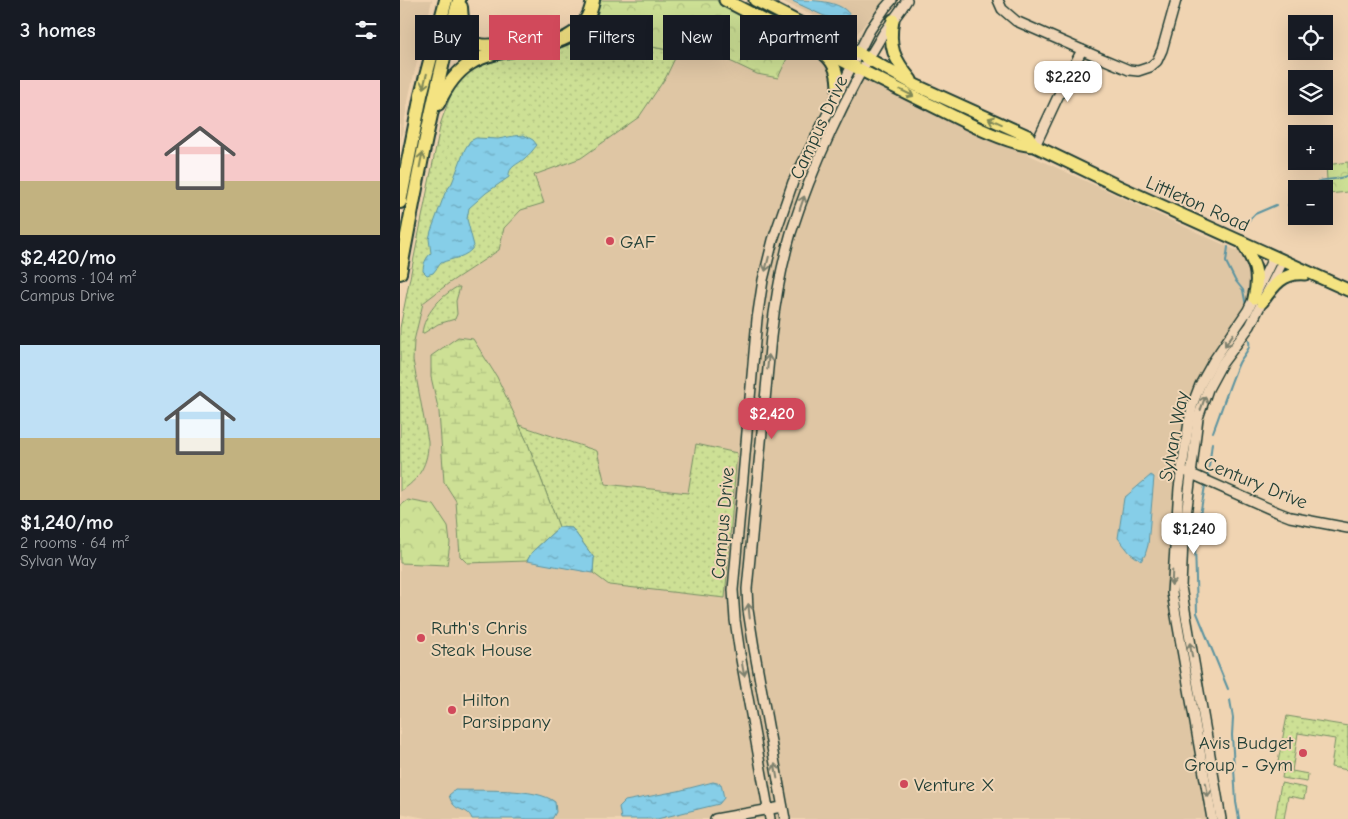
<!DOCTYPE html>
<html lang="en">
<head>
<meta charset="utf-8">
<style>
	body { margin:0; font-family:"Comic Neue",sans-serif; background:#20242c; color:#f1f3f6; height:100vh; display:flex; flex-direction:column; font-size:19px; white-space:nowrap }
	* { box-sizing:border-box; margin:0 }
	p { font-size:16px; color:#9ea1a6 }
	.icon { flex:none; width:28px; height:28px; fill:none; stroke:currentColor; stroke-width:2; stroke-linecap:round; stroke-linejoin:round }
	.map { position:relative; flex:1; overflow:hidden }
	.details { display:flex; flex-direction:column; background:#171b24; width:400px }
	.details>* { flex:none }
	.guide { position:absolute; left:15px; top:15px; width:475px; height:45px; display:flex; gap:10px }
	.tools { position:absolute; left:888px; top:15px; display:grid; gap:10px }
	.tools a { display:grid; place-items:center; width:45px; height:45px; border-radius:0px; background:#171b24; box-shadow:0 5px 20px #0002; font-size:25px }
	.price { position:absolute; translate:-50% -42px; padding:0 11px; border-radius:10px; background:#fff; color:#222; font-size:16px; line-height:32px; filter:drop-shadow(0 1px 2px #0008) }
	.price::after { content:''; position:absolute; left:50%; top:30px; width:15px; height:11px; margin-left:-8px; background:inherit; clip-path:polygon(0 0,100% 0,50% 100%) }
	.price.active { background:#d1495b; color:#fff }
	ul { padding:0; list-style:none }
	li { display:grid; align-content:center; gap:10px; height:265px; padding:0 20px }
	li span { display:grid; place-items:center; height:155px; border-radius:0px; color:#555 }
	li>.icon { margin-inline-start:auto }
	span .icon { width:90px; height:90px; fill:#fffc; stroke-width:1 }
	li b { font-size:21px }
	h2 { display:flex; justify-content:space-between; align-items:center; height:60px; padding:0 20px; font-size:21px }
	.tag { padding:0 18px; border-radius:0px; background:#171b24; box-shadow:0 5px 20px #0002; font-size:18px; line-height:45px }
	.tag.active { background:#d1495b; color:#fff }
	main { display:flex; flex:1; min-height:0 }
	.map>svg:first-child { display:block }
</style>
</head>
<body>
<main>
<section class="details">
<h2>3 homes<svg class="icon" aria-label="filters" viewBox="0 0 24 24"><path d="M4 7h16M4 17h16"/><circle cx="9" cy="7" r="2"/><circle cx="15" cy="17" r="2"/></svg></h2>
<ul>
<li><span style="background:linear-gradient(#f6c9c9 65%,#c2b280 0)"><svg class="icon" aria-label="home" viewBox="0 0 24 24"><path d="M3 11l9-7 9 7M6 9v11h12V9"/></svg></span><div><b>$2,420/mo</b><p>3 rooms · 104 m²</p><p>Campus Drive</p></div></li>
<li><span style="background:linear-gradient(#bfe0f5 60%,#c2b280 0)"><svg class="icon" aria-label="home" viewBox="0 0 24 24"><path d="M3 11l9-7 9 7M6 9v11h12V9"/></svg></span><div><b>$1,240/mo</b><p>2 rooms · 64 m²</p><p>Sylvan Way</p></div></li>
</ul>
</section>
<div class="map">
<svg width="948" height="819" viewBox="0 0 948 819">
	<defs>
		<pattern id="grass-dots" width="8" height="8" patternUnits="userSpaceOnUse" patternTransform="scale(1.25)"><rect width="8" height="8" fill="#cde095"/><path d="M2 2h.1M6 6h.1" fill="none" stroke="#b0c181" stroke-width="1.8" stroke-linecap="round"/></pattern>
		<pattern id="forest-crowns" width="20" height="18" patternUnits="userSpaceOnUse" patternTransform="scale(1.25)"><rect width="20" height="18" fill="#cde095"/><path d="M2 6a3 3 0 1 1 6 0M12 15a3 3 0 1 1 6 0" fill="none" stroke="#b0c181"/></pattern>
		<pattern id="wetland-marsh" width="20" height="14" patternUnits="userSpaceOnUse" patternTransform="scale(1.25)"><rect width="20" height="14" fill="#cde095"/><path d="M1 5h8M5 5V1M11 12h8M15 12V8" fill="none" stroke="#b0c181"/></pattern>
		<pattern id="water-ripples" width="26" height="14" patternUnits="userSpaceOnUse" patternTransform="scale(1.25)"><rect width="26" height="14" fill="#86cee8"/><path d="M2 4q2-2 4 0t4 0M15 11q2-2 4 0t4 0" fill="none" stroke="#6da8bd"/></pattern>
	</defs>
	<rect width="100%" height="100%" fill="#f0d4b2"/>
	<filter id="ink" filterUnits="userSpaceOnUse"><feTurbulence type="fractalNoise" baseFrequency=".02" numOctaves="2"/><feDisplacementMap in="SourceGraphic" scale="10" xChannelSelector="R" yChannelSelector="G"/><feConvolveMatrix kernelMatrix="1 2 1 2 8 2 1 2 1" color-interpolation-filters="sRGB"/></filter>
	<g filter="url(#ink)">
		<g fill="#dfc6a4">
			<polygon points="0,0 32,0 10,91 0,145"/>
			<polygon points="201,0 316,0 352,19 368,33 495,93 844,254 854,268 853,293 841,317 806,367 785,414 768,571 769,598 808,819 30,819 0,813 0,328 41,122 141,50 166,45 186,34 196,35 194,24"/>
			<polygon points="379,0 484,0 456,35"/>
		</g>
		<g fill="url(#grass-dots)" stroke="#768e64">
			<path d="M186,34l92,18 -12,25 -27,40 -58,41 -47,17 10,28 -23,7 -17,18 -5,22 -50,33 -26,20 -9,38 -1,19 15,81c1,21 -9,40 -28,50v-163l41,-206 13,-36 20,-18 27,-11 65,-12z"/>
			<path d="M57,287h3l-4,14 1,13 -2,5 -17,5 -14,9h-2c2,-19 19,-37 35,-46z"/>
			<polygon points="119,425 197,451 205,484 288,493 296,444 337,453 325,598 209,585 193,573 194,558 172,528 159,527 128,444"/>
			<polygon points="887,716 948,726 948,770 931,767 935,739 898,733 892,771 908,774 907,782 882,778 883,772 878,762"/>
			<polygon points="881,783 906,788 904,799 888,796 884,819 875,819"/>
		</g>
		<g fill="url(#forest-crowns)" stroke="#768e64">
			<polygon points="201,0 316,0 352,19 368,33 394,43 378,78 357,74 313,53 278,52 196,36 194,24"/>
			<polygon points="948,162 948,192 928,194 926,165"/>
			<polygon points="8,500 34,505 48,526 50,543 47,565 0,563 0,506"/>
		</g>
		<polygon fill="url(#wetland-marsh)" stroke="#768e64" points="58,337 73,339 97,377 128,444 159,527 132,552 127,561 67,563 60,556 56,501 44,482 39,412 31,377 31,356"/>
		<g fill="url(#water-ripples)" stroke="#5d94a0">
			<path d="M390,0c22,0 53,0 61,17l-5,6 -24,-8z"/>
			<path d="M124,135l9,5 4,5c-4,5 -8,10 -12,13 -7,7 -17,8 -16,19l-23,16 -17,15 -2,11 7,27c-7,12 -22,12 -33,17l-8,10 -6,2 -4,-4c0,-7 3,-13 8,-18l-2,-14 2,-8 14,-38 7,-10 13,-34 5,-8 6,-3 22,1 16,-3z"/>
			<polygon points="751,475 754,477 748,545 745,555 741,561 730,553 718,538 724,498"/>
			<polygon points="159,527 172,528 194,558 193,573 127,561 132,552"/>
			<polygon points="313,782 321,784 324,798 319,804 257,819 221,819 219,807 225,801 278,791"/>
			<path d="M55,790c26,1 81,-3 100,12l1,10 -4,7h-80c-5,-14 -18,-4 -23,-24z"/>
		</g>
		<g fill="none" stroke-linecap="round" stroke-linejoin="round">
			<g stroke="#5d94a0" stroke-width="2">
				<path d="M913,189l2,-6c10,-6 21,-1 33,-8"/>
				<polyline points="888,205 896,205"/>
				<polyline points="843,226 855,214 876,205"/>
				<polyline points="828,247 826,262 835,280 843,290 846,306"/>
				<path d="M813,432c9,-23 16,-47 26,-69 4,-8 14,-15 9,-24"/>
				<polyline points="808,475 812,443"/>
				<polyline points="805,486 795,544 797,613 828,689"/>
				<polyline points="830,700 833,718 832,735 836,802 839,819"/>
			</g>
			<g stroke="#1f3d34" stroke-width="12">
				<g id="minor">
					<polyline points="598,0 602,9 616,21 696,56 729,70 738,71 750,67 757,61 762,50 776,0"/>
					<polyline points="635,146 662,88 682,50"/>
					<polyline points="787,472 877,512 890,517 948,528"/>
					<polyline points="315,819 382,807"/>
					<polyline points="370,819 340,654 335,620 333,590 357,319 363,280 373,240 393,182 470,30 485,8 492,0"/>
					<path d="M385,819l-31,-171 -6,-38 -1,-21 24,-252c4,-35 10,-70 20,-104 21,-66 55,-139 92,-199 8,-12 17,-22 24,-34"/>
					<polyline points="812,819 772,593 779,488 789,422 793,403 800,385 814,360 848,310 874,256"/>
					<polyline points="821,819 781,587 783,540 798,418 808,389 821,365 850,326 883,261"/>
				</g>
			</g>
			<g stroke="#1f3d34" stroke-width="15">
				<g id="major">
					<path d="M325,0c69,36 138,72 208,106 26,13 75,39 102,40l85,41 228,103"/>
					<polyline points="355,0 458,53 515,85 628,136 635,146"/>
					<path d="M493,20c-5,27 1,39 18,60"/>
					<path d="M424,54c12,10 14,21 14,36"/>
					<path d="M842,242c13,21 18,32 12,56"/>
					<path d="M862,302c12,-17 21,-30 43,-28"/>
				</g>
			</g>
			<g stroke="#1f3d34" stroke-width="16">
				<g id="highway">
					<path d="M61,7c2,34 7,43 43,37"/>
					<path d="M38,104c8,-17 18,-32 33,-41 39,-24 113,-3 122,-63"/>
					<polyline points="0,202 21,95 46,0"/>
					<path d="M0,273c17,-92 34,-183 59,-273"/>
				</g>
			</g>
			<use href="#minor" stroke="#efd5b6" stroke-width="9"/>
			<use href="#major" stroke="#f4e382" stroke-width="11"/>
			<use href="#highway" stroke="#f4e382" stroke-width="12"/>
		</g>
		<defs><path id="oneway-shaft" d="M-6 0H5M1.5-3L5.5 0L1.5 3" fill="none" stroke-width="1.6" stroke-linecap="round" stroke-linejoin="round" transform="scale(1.25)"/></defs>
		<g stroke="#7f8857">
			<use href="#oneway-shaft" transform="translate(25 81) rotate(104)"/>
			<use href="#oneway-shaft" transform="translate(507 93) rotate(26)"/>
			<use href="#oneway-shaft" transform="translate(595 121) rotate(-156)"/>
			<use href="#oneway-shaft" transform="translate(21 160) rotate(-79)"/>
		</g>
		<g stroke="#7d816e">
			<use href="#oneway-shaft" transform="translate(402 203) rotate(-71)"/>
			<use href="#oneway-shaft" transform="translate(367 264) rotate(104)"/>
			<use href="#oneway-shaft" transform="translate(829 340) rotate(125)"/>
			<use href="#oneway-shaft" transform="translate(368 362) rotate(-84)"/>
			<use href="#oneway-shaft" transform="translate(803 403) rotate(-71)"/>
			<use href="#oneway-shaft" transform="translate(772 578) rotate(92)"/>
			<use href="#oneway-shaft" transform="translate(349 611) rotate(-96)"/>
			<use href="#oneway-shaft" transform="translate(791 650) rotate(-100)"/>
			<use href="#oneway-shaft" transform="translate(343 669) rotate(80)"/>
			<use href="#oneway-shaft" transform="translate(376 771) rotate(-100)"/>
			<use href="#oneway-shaft" transform="translate(807 790) rotate(80)"/>
		</g>
	</g>
	<g fill="#d1495b" stroke="#efd5b6" stroke-width="2">
		<circle cx="210" cy="241" r="5"/>
		<circle cx="21" cy="638" r="5"/>
		<circle cx="52" cy="710" r="5"/>
		<circle cx="903" cy="753" r="5"/>
		<circle cx="504" cy="784" r="5"/>
	</g>
	<g text-anchor="middle" stroke-width="4" stroke-linejoin="round" paint-order="stroke">
		<g font-size="19" fill="#1f3d34" stroke="#efd5b6">
			<text transform="translate(418 127) rotate(-65)" y="7">Campus Drive</text>
			<text transform="translate(798 203) rotate(24)" y="7">Littleton Road</text>
			<text transform="translate(773 436) rotate(-79)" y="7">Sylvan Way</text>
			<text transform="translate(856 482) rotate(22)" y="7">Century Drive</text>
			<text transform="translate(322 523) rotate(-85)" y="7">Campus Drive</text>
		</g>
		<g font-size="19" fill="#1f3d34" stroke="#efd5b6" text-anchor="start">
			<text x="220" y="248">GAF</text>
			<text x="31" y="634">Ruth's Chris<tspan x="31" dy="22">Steak House</tspan></text>
			<text x="62" y="706">Hilton<tspan x="62" dy="22">Parsippany</tspan></text>
			<text x="893" y="749" text-anchor="end">Avis Budget<tspan x="893" dy="22">Group - Gym</tspan></text>
			<text x="514" y="791">Venture X</text>
		</g>
	</g>
</svg>
<div class="tools">
<a><svg class="icon" aria-label="locate" viewBox="0 0 24 24"><circle cx="12" cy="12" r="6"/><path d="M12 2v4M12 18v4M2 12h4M18 12h4"/></svg></a>
<a><svg class="icon" aria-label="layers" viewBox="0 0 24 24"><path d="M12 4l9 5-9 5-9-5zM3 14l9 5 9-5"/></svg></a>
<a>+</a>
<a>−</a>
</div>
<b class="price" style="left:668px;top:103px">$2,220</b>
<b class="price active" style="left:372px;top:440px">$2,420</b>
<b class="price" style="left:794px;top:555px">$1,240</b>
<div class="guide">
<a class="tag">Buy</a>
<a class="tag active">Rent</a>
<a class="tag">Filters</a>
<a class="tag">New</a>
<a class="tag">Apartment</a>
</div>
</div>
</main>
</body>
</html>
